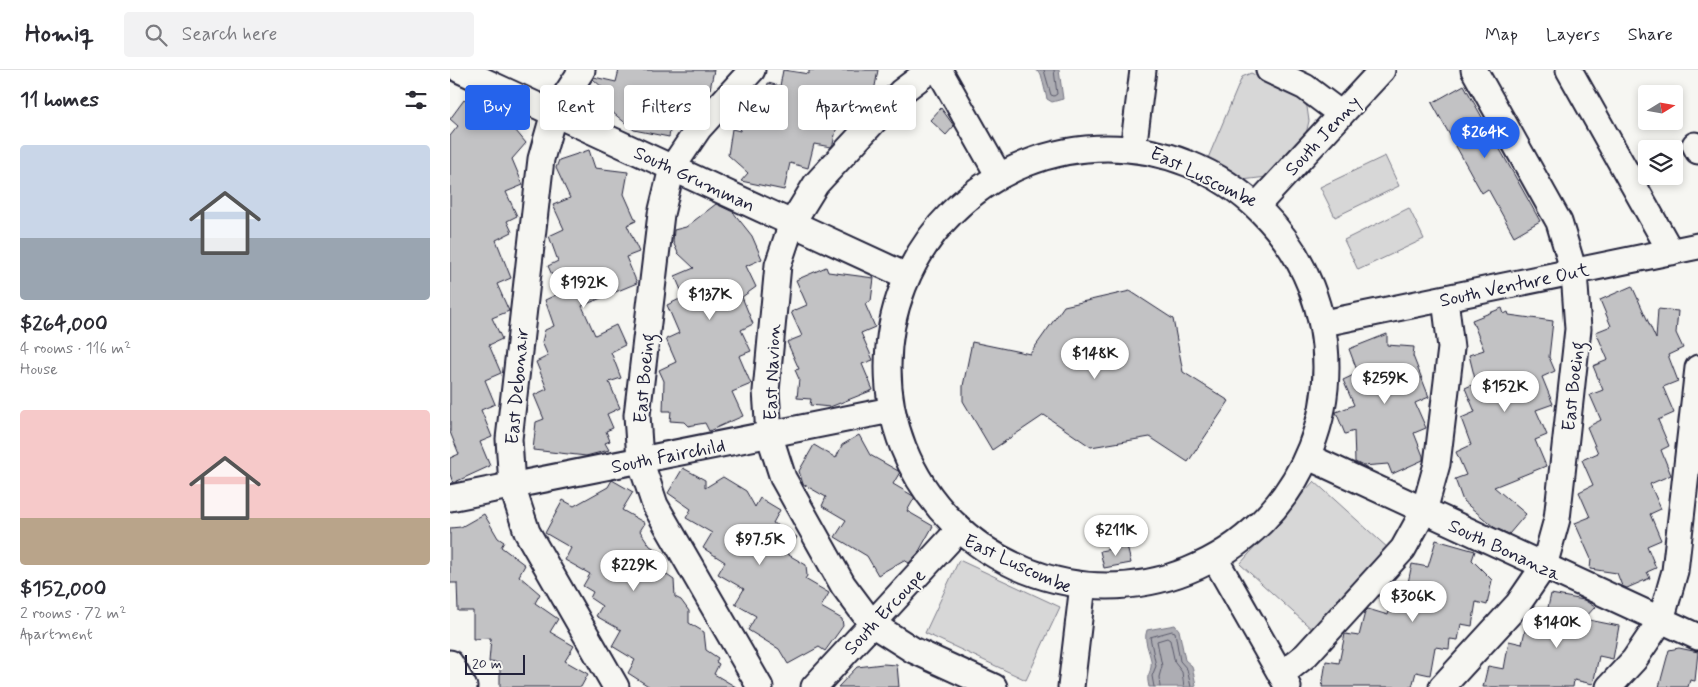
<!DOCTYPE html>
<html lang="en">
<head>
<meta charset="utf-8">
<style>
	body { margin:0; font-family:Mynerve,sans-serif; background:#f2f2f3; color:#2b2b33; height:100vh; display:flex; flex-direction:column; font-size:19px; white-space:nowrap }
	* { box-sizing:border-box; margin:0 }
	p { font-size:16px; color:#7c7c81 }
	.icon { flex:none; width:28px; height:28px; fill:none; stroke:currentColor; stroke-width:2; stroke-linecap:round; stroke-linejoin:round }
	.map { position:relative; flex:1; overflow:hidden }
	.panel { display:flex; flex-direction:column; background:#fff; width:450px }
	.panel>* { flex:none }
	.banner { position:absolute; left:15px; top:15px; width:475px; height:45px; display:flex; gap:10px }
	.needle { width:32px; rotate:79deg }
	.buttons { position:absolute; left:1188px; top:15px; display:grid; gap:10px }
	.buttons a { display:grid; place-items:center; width:45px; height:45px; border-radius:5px; background:#fff; box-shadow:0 2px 8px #0003; font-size:25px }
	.scale { position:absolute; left:15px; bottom:12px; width:60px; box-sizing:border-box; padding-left:5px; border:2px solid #22223b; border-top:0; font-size:14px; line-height:18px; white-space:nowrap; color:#22223b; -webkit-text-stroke:4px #f6f6f2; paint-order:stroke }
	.price { position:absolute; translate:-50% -42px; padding:0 11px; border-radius:18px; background:#fff; color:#222; font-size:16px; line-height:32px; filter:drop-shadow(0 1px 2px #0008) }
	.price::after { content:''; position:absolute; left:50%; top:30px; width:15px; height:11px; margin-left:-8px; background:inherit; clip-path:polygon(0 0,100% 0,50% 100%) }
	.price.selected { background:#2563eb; color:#fff }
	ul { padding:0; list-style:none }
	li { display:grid; align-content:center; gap:10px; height:265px; padding:0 20px }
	li span { display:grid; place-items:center; height:155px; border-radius:5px; color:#555 }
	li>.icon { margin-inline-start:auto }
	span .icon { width:90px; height:90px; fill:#fffc; stroke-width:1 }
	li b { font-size:21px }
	h2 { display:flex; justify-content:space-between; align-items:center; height:60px; padding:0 20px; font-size:21px }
	.pill { padding:0 18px; border-radius:5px; background:#fff; box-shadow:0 2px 8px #0003; font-size:18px; line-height:45px }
	.pill.selected { background:#2563eb; color:#fff }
	header { display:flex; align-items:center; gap:30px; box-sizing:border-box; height:70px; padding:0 25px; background:#fff; border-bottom:1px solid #e1e1e2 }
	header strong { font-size:24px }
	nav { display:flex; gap:28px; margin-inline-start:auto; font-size:18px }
	.search { width:350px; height:45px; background:#f2f2f3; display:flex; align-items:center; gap:12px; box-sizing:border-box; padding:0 18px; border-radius:5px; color:#7c7c81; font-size:19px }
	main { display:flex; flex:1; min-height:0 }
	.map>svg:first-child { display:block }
</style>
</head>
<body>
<header>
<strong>Homiq</strong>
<div class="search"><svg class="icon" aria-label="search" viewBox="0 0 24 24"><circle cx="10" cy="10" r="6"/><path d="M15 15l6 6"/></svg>Search here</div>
<nav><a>Map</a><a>Layers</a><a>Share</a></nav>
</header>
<main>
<section class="panel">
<h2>11 homes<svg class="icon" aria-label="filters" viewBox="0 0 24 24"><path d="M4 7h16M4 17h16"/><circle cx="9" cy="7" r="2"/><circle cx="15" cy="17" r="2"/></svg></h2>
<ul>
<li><span style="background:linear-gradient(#c9d6e8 60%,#9aa5b1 0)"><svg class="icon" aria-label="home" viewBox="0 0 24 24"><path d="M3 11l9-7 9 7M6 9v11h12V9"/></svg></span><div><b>$264,000</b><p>4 rooms · 116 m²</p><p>House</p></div></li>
<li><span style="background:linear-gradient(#f6c9c9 70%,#b9a48a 0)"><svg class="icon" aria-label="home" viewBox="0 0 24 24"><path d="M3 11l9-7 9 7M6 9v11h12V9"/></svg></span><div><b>$152,000</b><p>2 rooms · 72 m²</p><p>Apartment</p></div></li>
</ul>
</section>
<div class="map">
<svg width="1248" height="617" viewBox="0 0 1248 617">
	<rect width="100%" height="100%" fill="#f6f6f2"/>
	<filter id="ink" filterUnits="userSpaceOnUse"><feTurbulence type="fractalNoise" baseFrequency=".02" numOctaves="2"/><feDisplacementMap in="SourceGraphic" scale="10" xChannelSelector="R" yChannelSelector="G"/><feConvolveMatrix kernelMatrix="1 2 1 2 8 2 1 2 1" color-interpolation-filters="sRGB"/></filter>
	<g filter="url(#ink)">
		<g fill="#d7d7d7" stroke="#7c7c89">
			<polygon points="801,3 850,26 857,37 859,51 855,68 817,107 792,110 756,93 792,7"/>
			<polygon points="935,86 949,116 885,147 870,117"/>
			<polygon points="959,138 974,169 908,200 894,170"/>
			<polygon points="864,411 939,479 865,562 790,494"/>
			<polygon points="509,490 610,537 576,610 475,563"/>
		</g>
		<g fill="#adadb3" stroke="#757583">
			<polygon points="585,0 609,0 613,29 602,32 597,29 591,4"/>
			<path d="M725,555l4,5 6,30 7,6 4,19 -1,2h-46c-3,-14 0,-9 2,-20 2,-12 -9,-24 -4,-37z"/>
		</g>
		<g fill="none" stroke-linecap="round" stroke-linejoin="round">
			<g stroke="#5a5a6b" stroke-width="1">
				<polyline points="594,0 601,25 604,26 607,24 604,0"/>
				<polyline points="704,617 702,606 706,596 700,567 722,561 725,562 730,591 737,599 741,617"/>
				<polyline points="710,617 709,607 712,596 707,571 717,568 720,570 725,593 732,602 734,617"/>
			</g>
		</g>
		<g fill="#c2c2c4" stroke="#22223b">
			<polygon points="169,0 264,0 260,19 244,16 238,46 223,43 219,67 184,60 151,33 148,25 154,19 143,9 144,7 166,12"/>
			<polygon points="333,0 359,4 359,0 428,0 423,27 402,22 396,52 388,51 383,74 381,77 364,74 358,98 340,93 334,120 291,111 298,103 278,85 282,59 290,61 296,34 309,37 313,18 317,19 318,13 330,16"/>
			<polygon points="1014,15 1090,151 1064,166 1038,119 1032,123 982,33"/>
			<polygon points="14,30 34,45 37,41 66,61 76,73 62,89 73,115 56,122 67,146 57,151 62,162 46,170 61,208 47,214 59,241 42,248 52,269 39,275 51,303 35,310 45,334 31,340 42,367 30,372 40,396 3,413 0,404 0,388 9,384 0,362 0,66 8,56 0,49"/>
			<polygon points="491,38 504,56 496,65 480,50"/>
			<polygon points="139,80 145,98 178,102 174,124 186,151 177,155 189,182 176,187 187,213 132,236 145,265 166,255 175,275 161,282 171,308 159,312 170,338 157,344 163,358 156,361 160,371 155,373 159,380 136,386 83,380 86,352 94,349 84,325 97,319 86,292 98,286 92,272 95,260 104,256 95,230 110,223 98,196 108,191 99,166 114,159 103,135 120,128 106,98 109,90"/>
			<polygon points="266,134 283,142 302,166 312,189 296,196 306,217 292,227 303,254 291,260 301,281 289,286 301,314 282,322 293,346 259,361 255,353 238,356 234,352 220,351 221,341 213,341 214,311 209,300 226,292 216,269 229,263 217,235 234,227 225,206 244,198 228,183 223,172 224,160 236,157"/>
			<polygon points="376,197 378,202 424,208 421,231 415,234 425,257 411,263 423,290 412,294 423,320 380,337 360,335 361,329 347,328 349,309 345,300 349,299 337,272 352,266 341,242 357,235 346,210"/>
			<polygon points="1182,216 1206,269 1208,239 1228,241 1226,263 1233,278 1218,285 1228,311 1213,317 1224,343 1208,350 1219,376 1211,380 1221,405 1200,414 1211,439 1200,444 1211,470 1197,476 1206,498 1197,502 1200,508 1177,518 1172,516 1167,503 1140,499 1141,489 1125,453 1140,447 1129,422 1143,415 1132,390 1148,383 1137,357 1151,350 1140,325 1153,320 1143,296 1158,290 1146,262 1161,256 1150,230"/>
			<polygon points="680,221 723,249 733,302 779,331 738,392 700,367 641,377 594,345 542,380 513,331 513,316 522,272 580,284 614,236"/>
			<polygon points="1052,238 1054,244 1058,242 1059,245 1103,251 1099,287 1105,301 1092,307 1103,334 1086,340 1097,365 1085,370 1096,396 1044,417 1076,444 1059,464 1045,458 1013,431 1005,409 1016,405 1006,382 1021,375 1011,348 1025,342 1015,318 1026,313 1019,285 1034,280 1022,250"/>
			<polygon points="937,264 937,275 964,277 963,286 979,327 965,333 976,358 964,363 973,386 973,390 942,404 938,394 913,396 905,392 904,361 895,364 886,342 904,335 893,310 908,303 899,279"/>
			<polygon points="409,365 420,385 450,402 443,414 465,427 457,441 483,456 468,483 459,493 454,490 428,505 417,486 385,467 396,450 372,436 376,427 353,414 349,401 364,375 386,388 392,375"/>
			<polygon points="233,398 255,410 255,418 273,407 296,421 305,437 310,428 330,440 323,453 347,467 337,484 356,495 357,506 355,509 379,523 371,537 392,549 393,556 375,581 369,577 338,594 329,579 298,560 306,546 285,534 294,519 268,504 275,492 253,478 262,463 236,448 241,439 218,423"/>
			<polygon points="162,410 183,422 172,440 195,453 190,461 200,476 212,483 204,496 224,510 225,527 231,530 239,541 239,553 254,562 256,580 268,588 266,592 269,594 264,604 286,617 200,617 178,603 185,590 162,576 171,560 146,546 152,536 140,528 143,522 133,516 140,504 115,490 121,478 95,463 113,430 124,436 158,417"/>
			<polygon points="34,444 48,468 54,472 51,477 75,495 69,506 90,524 85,533 108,549 100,562 124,576 115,591 138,604 131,617 50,617 50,593 39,592 41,568 23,569 23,541 8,541 7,513 0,513 0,458 11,457"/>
			<polygon points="986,470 1025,481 1022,490 1042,510 1037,535 1026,532 1022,556 1011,554 1008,570 1000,569 999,579 985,577 980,605 966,602 962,617 872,617 876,591 889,593 895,564 909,566 915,542 918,539 938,545 944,520 956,522 962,494 978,497"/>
			<polygon points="677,476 681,493 654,498 650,481"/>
			<polygon points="1101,524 1134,530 1145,537 1134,549 1169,556 1163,589 1149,586 1143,614 1124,610 1123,617 1033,617 1038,596 1054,599 1059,571 1072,574 1078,547 1095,551"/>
			<polygon points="1229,578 1248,582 1245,611 1240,610 1238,617 1209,617 1219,580"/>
			<polygon points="433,594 447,595 449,617 388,617 407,597"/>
		</g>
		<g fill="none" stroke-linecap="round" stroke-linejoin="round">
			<g stroke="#22223b" stroke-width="29">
				<g id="minor">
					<polyline points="10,0 452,204"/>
					<polyline points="132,0 104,43 91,89 59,369 62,416 77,462 166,617"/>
					<polyline points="302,0 249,58 222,98 211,144 187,345 190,390 205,435 310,617"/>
					<polyline points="480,0 451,22 366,114 342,153 328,195 316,321 319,364 333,408 393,515 422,554 463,580 544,617"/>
					<polyline points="489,0 545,99"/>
					<polyline points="819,0 855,17 891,44"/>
					<polyline points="1119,0 1221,182"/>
					<polyline points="684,72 693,0"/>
					<polyline points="1245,75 1248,81"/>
					<circle cx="657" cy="297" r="219"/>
					<polyline points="812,130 932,0"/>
					<polyline points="879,252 1248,176"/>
					<polyline points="863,389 1248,567"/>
					<polyline points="0,428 436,341"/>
					<polyline points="768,494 838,617"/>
					<polyline points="0,593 14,617"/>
					<polyline points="831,605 856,585 953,479 974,441 987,394 1001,278 995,229"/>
					<polyline points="364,617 505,464"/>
					<polyline points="621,617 632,523"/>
					<polyline points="992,617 1068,534 1094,496 1107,449 1128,259 1124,202 1109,152 1024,0"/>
					<polyline points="1159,617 1184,590 1211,550 1225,501 1248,298"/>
				</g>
			</g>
			<use href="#minor" stroke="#f6f6f2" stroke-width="25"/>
		</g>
	</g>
	<g text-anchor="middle" stroke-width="4" stroke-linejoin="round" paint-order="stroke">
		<g font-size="19" fill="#22223b" stroke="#f6f6f2">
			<text transform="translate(872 65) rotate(-47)" y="7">South Jenny</text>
			<text transform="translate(754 106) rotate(26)" y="7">East Luscombe</text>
			<text transform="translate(245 108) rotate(25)" y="7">South Grumman</text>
			<text transform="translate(1064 214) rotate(-12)" y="7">South Venture Out</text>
			<text transform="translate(321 302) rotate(-88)" y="7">East Navion</text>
			<text transform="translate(193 308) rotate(-85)" y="7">East Boeing</text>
			<text transform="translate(66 316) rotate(-85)" y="7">East Debonair</text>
			<text transform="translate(1122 316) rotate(-84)" y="7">East Boeing</text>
			<text transform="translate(218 385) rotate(-11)" y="7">South Fairchild</text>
			<text transform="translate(1055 479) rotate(25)" y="7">South Bonanza</text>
			<text transform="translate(568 493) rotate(25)" y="7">East Luscombe</text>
			<text transform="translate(434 541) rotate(-47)" y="7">South Ercoupe</text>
		</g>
	</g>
</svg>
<div class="buttons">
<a><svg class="needle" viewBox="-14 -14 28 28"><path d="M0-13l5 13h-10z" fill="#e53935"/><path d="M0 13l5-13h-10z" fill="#7c7c81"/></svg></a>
<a><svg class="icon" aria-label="layers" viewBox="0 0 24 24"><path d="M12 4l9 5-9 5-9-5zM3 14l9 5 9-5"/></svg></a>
</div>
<div class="scale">20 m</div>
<b class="price selected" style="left:1035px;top:89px">$264K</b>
<b class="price" style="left:134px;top:239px">$192K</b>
<b class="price" style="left:260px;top:251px">$137K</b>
<b class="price" style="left:645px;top:310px">$148K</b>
<b class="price" style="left:935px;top:335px">$259K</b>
<b class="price" style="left:1055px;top:343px">$152K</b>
<b class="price" style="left:666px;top:487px">$211K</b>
<b class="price" style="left:310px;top:496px">$97.5K</b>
<b class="price" style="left:184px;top:522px">$229K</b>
<b class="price" style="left:963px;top:553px">$306K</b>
<b class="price" style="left:1107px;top:579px">$140K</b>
<div class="banner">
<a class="pill selected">Buy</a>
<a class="pill">Rent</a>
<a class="pill">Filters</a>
<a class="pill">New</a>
<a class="pill">Apartment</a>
</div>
</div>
</main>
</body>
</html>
